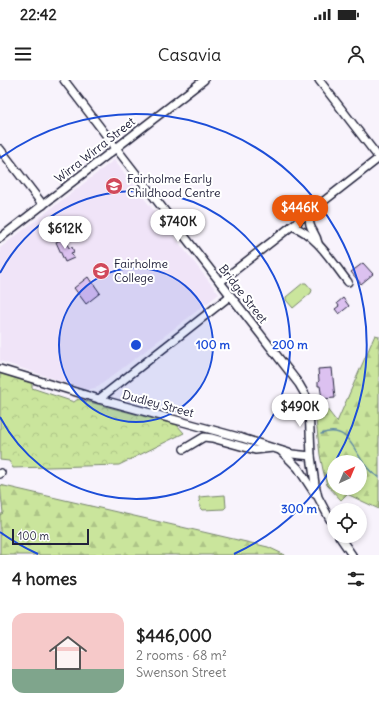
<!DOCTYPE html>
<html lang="en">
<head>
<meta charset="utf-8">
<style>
	body { margin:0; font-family:Delius,sans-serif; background:#f6f6f6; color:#222; height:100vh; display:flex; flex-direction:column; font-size:15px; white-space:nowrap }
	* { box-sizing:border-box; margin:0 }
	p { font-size:13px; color:#767676 }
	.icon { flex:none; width:22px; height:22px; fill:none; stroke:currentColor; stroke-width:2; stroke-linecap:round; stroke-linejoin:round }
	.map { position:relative; height:475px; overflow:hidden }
	.panel { display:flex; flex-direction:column; background:#fff; flex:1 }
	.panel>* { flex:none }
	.needle { width:26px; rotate:44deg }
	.fabs { position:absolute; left:327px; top:375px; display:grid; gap:8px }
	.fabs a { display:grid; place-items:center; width:40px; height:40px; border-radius:50%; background:#fff; box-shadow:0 2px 6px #0003; font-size:20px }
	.scale { position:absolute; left:12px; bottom:10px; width:77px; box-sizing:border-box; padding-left:4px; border:2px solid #22223b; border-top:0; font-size:11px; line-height:14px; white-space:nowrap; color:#22223b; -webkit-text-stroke:3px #fff; paint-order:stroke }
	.price { position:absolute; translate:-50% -34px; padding:0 9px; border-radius:14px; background:#fff; color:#222; font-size:13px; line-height:26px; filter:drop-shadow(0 1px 2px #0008) }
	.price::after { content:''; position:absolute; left:50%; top:24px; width:12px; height:9px; margin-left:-6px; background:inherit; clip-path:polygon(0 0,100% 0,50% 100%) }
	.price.selected { background:#ea580c; color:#fff }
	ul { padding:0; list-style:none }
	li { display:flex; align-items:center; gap:12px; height:100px; padding:0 12px }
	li+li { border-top:1px solid #e0e0e0 }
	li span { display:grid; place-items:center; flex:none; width:112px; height:80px; border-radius:12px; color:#555 }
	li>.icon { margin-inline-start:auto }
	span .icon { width:48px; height:48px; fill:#fffc; stroke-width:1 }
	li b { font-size:17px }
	h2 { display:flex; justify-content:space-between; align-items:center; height:48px; padding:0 12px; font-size:17px }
	.status { display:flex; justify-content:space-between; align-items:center; height:28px; padding:0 20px; background:#fff; direction:ltr }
	.status svg { height:11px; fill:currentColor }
	header { display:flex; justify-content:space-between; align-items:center; height:52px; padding:0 12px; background:#fff; font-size:18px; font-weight:600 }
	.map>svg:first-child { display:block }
</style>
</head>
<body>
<div class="status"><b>22:42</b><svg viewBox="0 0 49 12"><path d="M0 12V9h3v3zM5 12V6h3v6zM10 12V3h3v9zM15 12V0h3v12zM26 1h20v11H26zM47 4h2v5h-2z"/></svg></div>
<header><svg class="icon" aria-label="menu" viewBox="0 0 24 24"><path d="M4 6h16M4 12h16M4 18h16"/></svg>Casavia<svg class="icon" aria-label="person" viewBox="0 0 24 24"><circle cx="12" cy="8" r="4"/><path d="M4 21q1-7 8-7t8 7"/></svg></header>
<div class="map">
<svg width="379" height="475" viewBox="0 0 379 475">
	<defs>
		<pattern id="forest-firs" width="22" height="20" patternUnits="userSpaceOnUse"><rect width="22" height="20" fill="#cae59c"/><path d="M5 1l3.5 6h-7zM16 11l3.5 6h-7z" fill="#adc487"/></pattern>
		<pattern id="park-crowns" width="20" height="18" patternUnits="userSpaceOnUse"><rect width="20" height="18" fill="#cae59c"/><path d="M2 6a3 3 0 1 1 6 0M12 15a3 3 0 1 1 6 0" fill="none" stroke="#adc487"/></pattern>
	</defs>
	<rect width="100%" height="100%" fill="#f8f3fc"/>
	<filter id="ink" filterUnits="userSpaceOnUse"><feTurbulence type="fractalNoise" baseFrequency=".025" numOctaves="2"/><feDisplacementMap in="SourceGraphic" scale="8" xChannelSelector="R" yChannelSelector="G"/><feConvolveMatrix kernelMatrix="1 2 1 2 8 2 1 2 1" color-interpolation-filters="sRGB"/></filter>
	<g filter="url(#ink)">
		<polygon fill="#f0e4f8" points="114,80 219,214 98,307 87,310 0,281 0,168"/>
		<g fill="#cae59c" stroke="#76846c">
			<polygon points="303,203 306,203 312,210 311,213 293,228 286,220 286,217"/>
			<polygon points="225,415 226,427 224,429 202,430 200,428 199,417"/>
		</g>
		<g fill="url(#forest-firs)" stroke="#76846c" fill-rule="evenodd">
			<path d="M375,255l4,1v173l-32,-15 -6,6 -14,-15 -4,-15 -3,-15 -6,-52 5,-4 18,23zM334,382h26v26h-26z"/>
			<polygon points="0,405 268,467 285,475 0,475 0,435 3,433"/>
		</g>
		<polygon fill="url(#park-crowns)" stroke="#76846c" points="0,293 32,303 32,308 74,322 78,319 177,345 184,353 119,385 13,388 9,381 0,380"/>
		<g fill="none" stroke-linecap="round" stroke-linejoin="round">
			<path stroke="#608aa5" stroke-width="1.5" d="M321,354c34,-13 33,32 58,43"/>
		</g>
		<g fill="#dcc1f0" stroke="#22223b">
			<polygon points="64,158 69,168 72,167 74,172 71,173 74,178 65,182 56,162"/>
			<polygon points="363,183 373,194 361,204 351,192"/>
			<polygon points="88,197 92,203 93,203 100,213 86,224 74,208"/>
			<polygon points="343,218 349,226 339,234 335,229 339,226 337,223"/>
			<polygon points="332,288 335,318 322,319 320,306 318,306 318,302 319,301 318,289"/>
		</g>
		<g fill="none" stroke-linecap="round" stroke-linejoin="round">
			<g stroke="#22223b" stroke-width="10">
				<g id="minor">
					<polyline points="64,0 116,68 299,304 306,316 309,327 311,376 315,404 318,417 334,447"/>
					<polyline points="319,0 379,78"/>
					<polyline points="0,69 43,125"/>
					<path d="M310,132c-3,18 5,17 8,31"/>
					<path d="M292,146c25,9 40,36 56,56"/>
					<polyline points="0,158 204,0"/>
					<polyline points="220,202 379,78"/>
					<polyline points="0,289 99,319 242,358 292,374 311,376"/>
					<polyline points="99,319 230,216"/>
					<polyline points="184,369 204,357 212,358 255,370 273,368"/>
					<polyline points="281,371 298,388 315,414"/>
					<polyline points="0,394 1,393"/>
					<polyline points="339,456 352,475"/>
				</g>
			</g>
			<use href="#minor" stroke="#fff" stroke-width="7"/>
		</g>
	</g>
	<circle cx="136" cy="265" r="77" fill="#1d4ed8" fill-opacity=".12"/>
	<g fill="none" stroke="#1d4ed8" stroke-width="2">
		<circle cx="136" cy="265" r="77"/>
		<path d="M0 193A154 154 0 1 1 0 337"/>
		<path d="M333 386A231 231 0 0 1 234 474M38 474A231 231 0 0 1 0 452M0 78A231 231 0 0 1 336 380"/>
	</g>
	<defs>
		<g id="school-disc" transform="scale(0.9)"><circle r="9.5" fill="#d1495b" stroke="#fff"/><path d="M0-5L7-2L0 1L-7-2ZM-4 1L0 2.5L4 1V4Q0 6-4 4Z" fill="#fff"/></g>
	</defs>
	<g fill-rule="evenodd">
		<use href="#school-disc" x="114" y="106"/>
		<use href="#school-disc" x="101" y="191"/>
	</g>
	<g text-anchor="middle" stroke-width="4" stroke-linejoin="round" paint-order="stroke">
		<g font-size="12" fill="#22223b" stroke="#fff">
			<text transform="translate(95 70) rotate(-38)" y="4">Wirra Wirra Street</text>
			<text transform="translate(243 214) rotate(52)" y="4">Bridge Street</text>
			<text transform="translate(158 324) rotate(15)" y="4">Dudley Street</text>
		</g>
		<g font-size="12" fill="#22223b" stroke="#fff" text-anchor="start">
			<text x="127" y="103">Fairholme Early<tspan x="127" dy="14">Childhood Centre</tspan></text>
			<text x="114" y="188">Fairholme<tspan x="114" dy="14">College</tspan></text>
		</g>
	</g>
	<circle cx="136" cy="265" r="6" fill="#1d4ed8" stroke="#fff" stroke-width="2"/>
	<g font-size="12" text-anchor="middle" font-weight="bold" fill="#1d4ed8" stroke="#fff" stroke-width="4" stroke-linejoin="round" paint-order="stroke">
		<text x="213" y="269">100 m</text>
		<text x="290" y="269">200 m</text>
		<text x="299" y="433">300 m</text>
	</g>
</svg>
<div class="fabs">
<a><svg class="needle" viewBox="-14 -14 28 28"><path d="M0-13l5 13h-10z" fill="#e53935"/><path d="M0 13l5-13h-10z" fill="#767676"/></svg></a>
<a><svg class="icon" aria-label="locate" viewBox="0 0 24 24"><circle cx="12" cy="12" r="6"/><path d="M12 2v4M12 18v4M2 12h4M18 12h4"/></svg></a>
</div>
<div class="scale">100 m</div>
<b class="price selected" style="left:300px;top:149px">$446K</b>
<b class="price" style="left:178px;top:163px">$740K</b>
<b class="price" style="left:65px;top:170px">$612K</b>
<b class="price" style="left:300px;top:348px">$490K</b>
</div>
<section class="panel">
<h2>4 homes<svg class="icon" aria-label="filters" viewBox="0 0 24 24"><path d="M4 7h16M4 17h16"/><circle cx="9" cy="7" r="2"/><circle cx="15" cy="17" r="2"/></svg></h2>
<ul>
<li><span style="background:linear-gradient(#f6c9c9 70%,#7fa58c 0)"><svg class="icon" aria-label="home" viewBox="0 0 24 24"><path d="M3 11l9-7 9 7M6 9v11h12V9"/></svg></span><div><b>$446,000</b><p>2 rooms · 68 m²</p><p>Swenson Street</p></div></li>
</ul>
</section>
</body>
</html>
